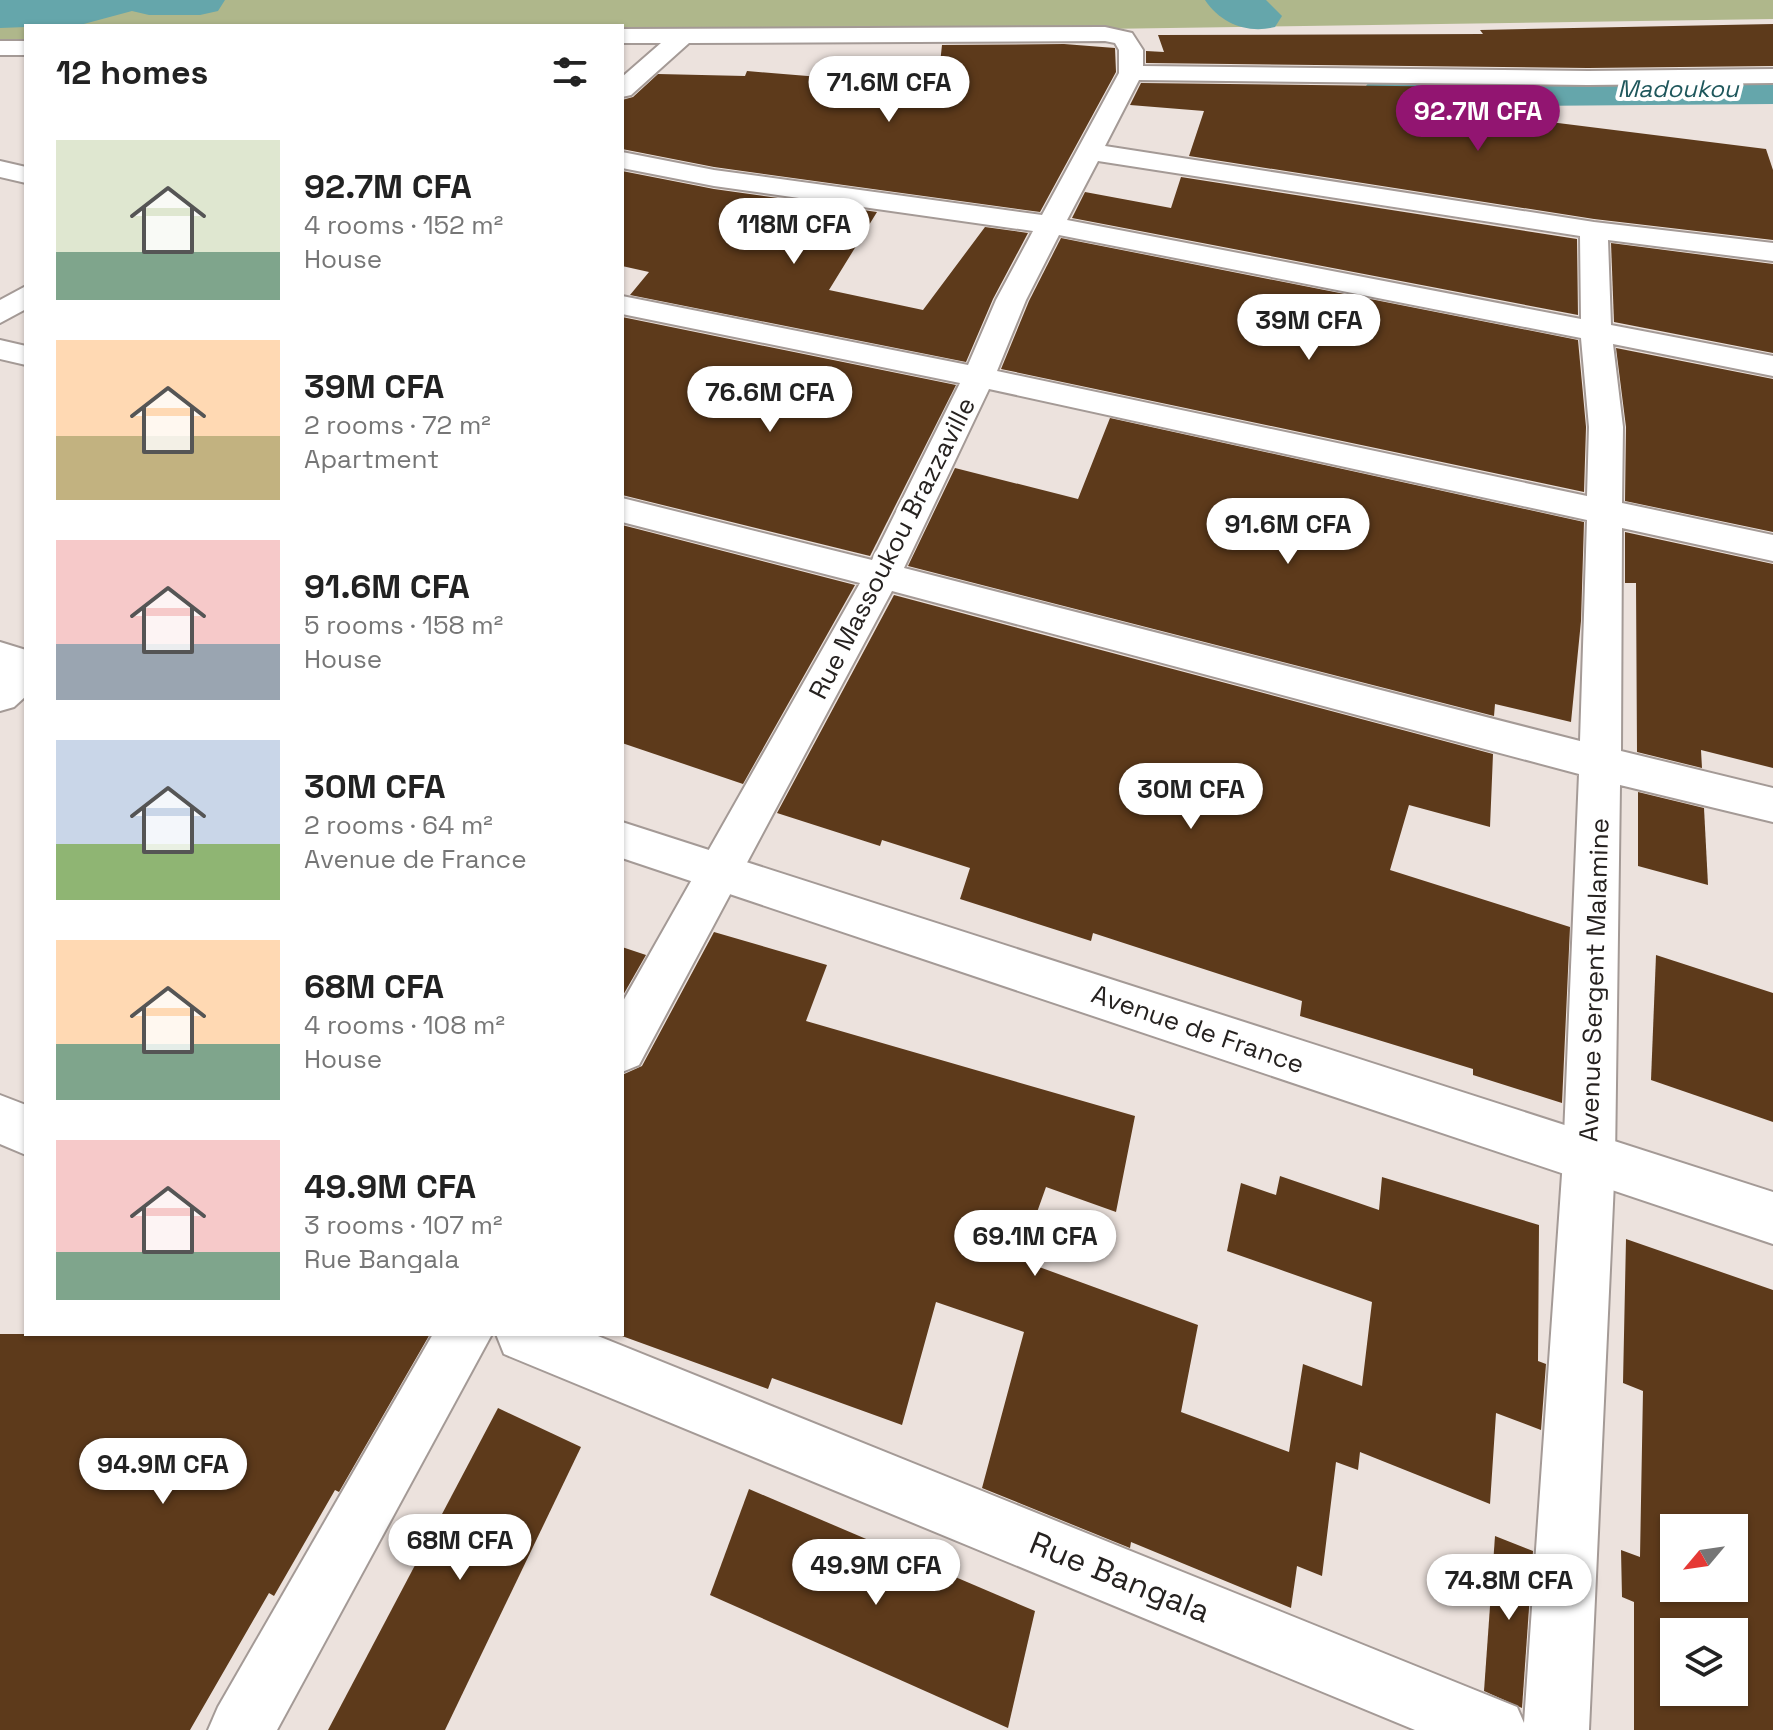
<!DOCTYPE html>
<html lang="en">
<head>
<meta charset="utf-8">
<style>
	body { margin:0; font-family:"Space Grotesk",sans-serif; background:#f2f2f2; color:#222; height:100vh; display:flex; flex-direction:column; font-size:30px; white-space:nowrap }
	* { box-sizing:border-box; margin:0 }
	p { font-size:26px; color:#767676 }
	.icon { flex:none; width:44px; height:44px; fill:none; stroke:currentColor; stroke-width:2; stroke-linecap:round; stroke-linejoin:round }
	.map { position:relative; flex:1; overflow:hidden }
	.panel { position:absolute; left:24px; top:24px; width:600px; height:1312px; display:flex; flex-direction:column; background:#fff; border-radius:0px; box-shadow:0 2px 6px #0004 }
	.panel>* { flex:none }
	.needle { width:52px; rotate:241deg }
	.controls { position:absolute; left:1660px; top:1514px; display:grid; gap:16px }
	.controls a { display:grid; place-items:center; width:88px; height:88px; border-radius:0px; background:#fff; box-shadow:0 2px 6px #0004; font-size:40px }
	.price { position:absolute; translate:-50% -68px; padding:0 18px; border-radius:28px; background:#fff; color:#222; font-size:26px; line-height:52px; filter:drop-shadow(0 2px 4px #0008) }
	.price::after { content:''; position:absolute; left:50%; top:48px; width:24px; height:18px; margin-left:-12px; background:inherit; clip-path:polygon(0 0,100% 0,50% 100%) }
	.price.on { background:#921571; color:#fff }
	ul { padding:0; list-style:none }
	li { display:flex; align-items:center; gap:24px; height:200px; padding:0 32px }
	li span { display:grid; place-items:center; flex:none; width:224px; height:160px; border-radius:0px; color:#555 }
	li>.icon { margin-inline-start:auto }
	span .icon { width:96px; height:96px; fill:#fffc; stroke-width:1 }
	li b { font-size:34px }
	h2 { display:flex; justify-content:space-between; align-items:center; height:96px; padding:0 32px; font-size:34px }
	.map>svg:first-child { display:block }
</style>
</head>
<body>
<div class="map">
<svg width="1773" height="1730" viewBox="0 0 1773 1730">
	<rect width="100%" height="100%" fill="#ece2dd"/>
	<polygon fill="#afb78b" points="0,0 1773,0 1773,19 622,36 622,26 26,26 26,47 0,48"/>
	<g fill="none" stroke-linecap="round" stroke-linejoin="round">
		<g fill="#65a6ab" fill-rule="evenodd">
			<polygon points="0,0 225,0 218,11 200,15 149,15 132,11 80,25 0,28"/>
			<path d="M1205,0h61l16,16 -7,11c-27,7 -54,-3 -70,-27z"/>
			<polygon points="1773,72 1773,104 1391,107 1372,102 1363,90 1372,78 1391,73"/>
		</g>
	</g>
	<g fill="#5d3a1b" fill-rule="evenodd">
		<polygon points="1773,24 1773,66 1588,68 1146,63 1146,51 1164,52 1158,35 1483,34 1480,30"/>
		<polygon points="1064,44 1115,48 1116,72 1040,212 714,167 622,149 622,100 633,97 658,74 745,76 747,71 832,78 829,85 937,91 942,45"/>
		<polygon points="1141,83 1478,87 1477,113 1766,149 1773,170 1773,240 1594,219 1189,156 1204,111 1130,105"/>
		<polygon points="622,171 714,189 877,212 829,290 923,310 985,227 1028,233 993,299 966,362 630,295 649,272 622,266"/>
		<polygon points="1181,177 1577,239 1578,315 1072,218 1085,192 1171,208"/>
		<polygon points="1061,238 1578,340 1586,427 1584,492 1001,369 1029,301"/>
		<polygon points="1611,243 1773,264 1773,353 1614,322"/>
		<polygon points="622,317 956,385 870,556 622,495"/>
		<polygon points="1616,348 1773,379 1773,532 1625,501 1626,427"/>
		<polygon points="1110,418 1584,522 1581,621 1571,722 1495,704 1494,716 908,566 955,468 1078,499"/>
		<polygon points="622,525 855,585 743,784 622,743"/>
		<polygon points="1625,532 1773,564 1773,768 1701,750 1702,768 1637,752 1636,583 1625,583"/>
		<polygon points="894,595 1493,754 1490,827 1409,805 1390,870 1570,927 1562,1103 1473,1075 1473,1069 1300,1016 1302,1001 1093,933 1091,941 960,899 970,868 882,840 880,846 777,813"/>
		<polygon points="1638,792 1704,808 1708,885 1638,866"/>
		<polygon points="714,932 827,965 806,1021 1135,1116 1116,1212 1046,1187 1020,1260 1198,1325 1181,1412 1289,1452 1303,1364 1362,1386 1372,1302 1227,1251 1241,1183 1276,1195 1280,1176 1379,1210 1382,1177 1539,1225 1538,1361 1546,1364 1541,1430 1496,1413 1490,1504 1360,1452 1358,1470 1336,1462 1322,1576 1297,1566 1291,1608 1131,1542 1130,1548 982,1488 1024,1332 936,1302 902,1425 772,1378 768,1389 622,1336 622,1075 642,1066"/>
		<polygon points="622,947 646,955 622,997"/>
		<polygon points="1656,955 1773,993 1773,1122 1651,1080"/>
		<path d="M1626,1239l147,51v440h-139v-128l-12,-5 -1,-47 19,7 3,-166 -20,-8zM1674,1528h60v60h-60zM1674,1632h60v60h-60z"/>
		<polygon points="0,1334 430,1334 339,1492 335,1490 274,1596 269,1593 190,1730 0,1730"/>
		<polygon points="498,1408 581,1447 445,1730 328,1730"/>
		<polygon points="749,1489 1035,1611 1008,1728 710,1595"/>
		<polygon points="1495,1536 1533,1551 1522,1708 1484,1691"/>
	</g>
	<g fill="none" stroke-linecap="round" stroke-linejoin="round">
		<g stroke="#a49a96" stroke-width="4">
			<g id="minor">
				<path d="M1105,27l27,6 11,17v16l445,5 185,-2v14l-185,2 -449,-5 -34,66 489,76 179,21v18l-165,-21 3,85 162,31v20l-160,-32 10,83 -1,76 151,32v26l-151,-33 -1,223 152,37v34l-153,-37 -5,375 -26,570h-174l-911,-376 -8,-20h97l924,373 7,16 39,-563 16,-386 -687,-183 -253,474 -17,7v-69l238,-420 -238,-61v-24l250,62 88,-177 -338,-69v-18l346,69 28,-65 37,-69 -319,-45 -92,-18v-16l92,18 328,45 77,-142v-23l-4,-7 -10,-2 -416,2 -58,52 -9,2v-20l39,-34h-39v-14zM1098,161l482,75 1,83 -514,-99zM1059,235l522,103 8,89 -2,69 -590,-125 29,-71zM989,389l598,131 -7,221 -676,-173z"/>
				<rect x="0" y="41" width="26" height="14"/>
				<polygon points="0,161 26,167 26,183 0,177"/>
				<polygon points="26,286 26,309 0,323 0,300"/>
				<polygon points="0,340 26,346 26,365 0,359"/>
				<polygon points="26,657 26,696 14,707 0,711 0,672 12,662"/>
				<polygon points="0,1095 26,1105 26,1155 0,1144"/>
				<polygon points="433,1334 492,1334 277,1730 208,1730 218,1707"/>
			</g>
		</g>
		<g stroke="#a49a96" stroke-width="4">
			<g id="major">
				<polygon points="0,642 26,650 26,680 0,672"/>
				<polygon points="622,822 1773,1192 1773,1244 622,858"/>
			</g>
		</g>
		<use href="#minor" fill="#fff" fill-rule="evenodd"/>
		<use href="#major" fill="#fff" fill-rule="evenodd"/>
	</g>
	<g text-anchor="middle" stroke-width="8" stroke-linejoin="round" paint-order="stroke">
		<g font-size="24" font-style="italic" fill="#1f575c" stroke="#fff">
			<text x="1678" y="97">Madoukou</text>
		</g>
		<g font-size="26" fill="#262220" stroke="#fff">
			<text transform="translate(892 548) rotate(-63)" y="9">Rue Massoukou Brazzaville</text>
			<text transform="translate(1594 980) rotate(-88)" y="9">Avenue Sergent Malamine</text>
			<text transform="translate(1198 1029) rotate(19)" y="9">Avenue de France</text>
		</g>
		<g font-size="32" fill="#262220" stroke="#fff">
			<text transform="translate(1120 1577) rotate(22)" y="11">Rue Bangala</text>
		</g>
	</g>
</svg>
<div class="controls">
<a><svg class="needle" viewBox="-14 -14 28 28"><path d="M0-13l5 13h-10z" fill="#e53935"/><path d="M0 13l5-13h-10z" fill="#767676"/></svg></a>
<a><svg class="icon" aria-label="layers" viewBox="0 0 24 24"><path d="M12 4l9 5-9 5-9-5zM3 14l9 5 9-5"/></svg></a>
</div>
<b class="price" style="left:889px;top:124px">71.6M CFA</b>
<b class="price on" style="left:1478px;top:153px">92.7M CFA</b>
<b class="price" style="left:794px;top:266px">118M CFA</b>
<b class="price" style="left:1309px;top:362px">39M CFA</b>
<b class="price" style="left:770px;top:434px">76.6M CFA</b>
<b class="price" style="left:1288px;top:566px">91.6M CFA</b>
<b class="price" style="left:1191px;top:831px">30M CFA</b>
<b class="price" style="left:1035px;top:1278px">69.1M CFA</b>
<b class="price" style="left:163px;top:1506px">94.9M CFA</b>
<b class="price" style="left:460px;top:1582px">68M CFA</b>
<b class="price" style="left:876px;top:1607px">49.9M CFA</b>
<b class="price" style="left:1509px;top:1622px">74.8M CFA</b>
<section class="panel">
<h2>12 homes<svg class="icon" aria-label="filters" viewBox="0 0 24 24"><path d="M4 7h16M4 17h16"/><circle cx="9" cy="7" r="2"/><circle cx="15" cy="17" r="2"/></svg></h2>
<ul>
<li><span style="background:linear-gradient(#dfe7d0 70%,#7fa58c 0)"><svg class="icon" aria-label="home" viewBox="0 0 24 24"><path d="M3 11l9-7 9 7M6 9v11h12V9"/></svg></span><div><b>92.7M CFA</b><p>4 rooms · 152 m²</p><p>House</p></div></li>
<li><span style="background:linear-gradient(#ffd9b3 60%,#c2b280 0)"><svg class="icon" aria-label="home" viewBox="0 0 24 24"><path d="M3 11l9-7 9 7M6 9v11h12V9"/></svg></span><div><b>39M CFA</b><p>2 rooms · 72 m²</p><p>Apartment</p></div></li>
<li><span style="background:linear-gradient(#f6c9c9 65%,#9aa5b1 0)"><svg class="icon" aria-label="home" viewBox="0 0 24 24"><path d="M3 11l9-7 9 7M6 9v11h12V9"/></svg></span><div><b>91.6M CFA</b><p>5 rooms · 158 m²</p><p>House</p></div></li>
<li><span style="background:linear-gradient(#c9d6e8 65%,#8fb573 0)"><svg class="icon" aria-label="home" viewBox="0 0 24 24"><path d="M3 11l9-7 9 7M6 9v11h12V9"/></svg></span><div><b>30M CFA</b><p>2 rooms · 64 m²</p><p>Avenue de France</p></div></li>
<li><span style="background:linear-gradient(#ffd9b3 65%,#7fa58c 0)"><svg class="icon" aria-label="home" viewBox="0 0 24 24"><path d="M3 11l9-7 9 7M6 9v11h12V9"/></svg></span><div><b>68M CFA</b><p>4 rooms · 108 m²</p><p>House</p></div></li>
<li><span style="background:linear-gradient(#f6c9c9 70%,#7fa58c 0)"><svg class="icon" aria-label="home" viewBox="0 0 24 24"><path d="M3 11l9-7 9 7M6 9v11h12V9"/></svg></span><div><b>49.9M CFA</b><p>3 rooms · 107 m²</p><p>Rue Bangala</p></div></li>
</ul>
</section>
</div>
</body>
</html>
